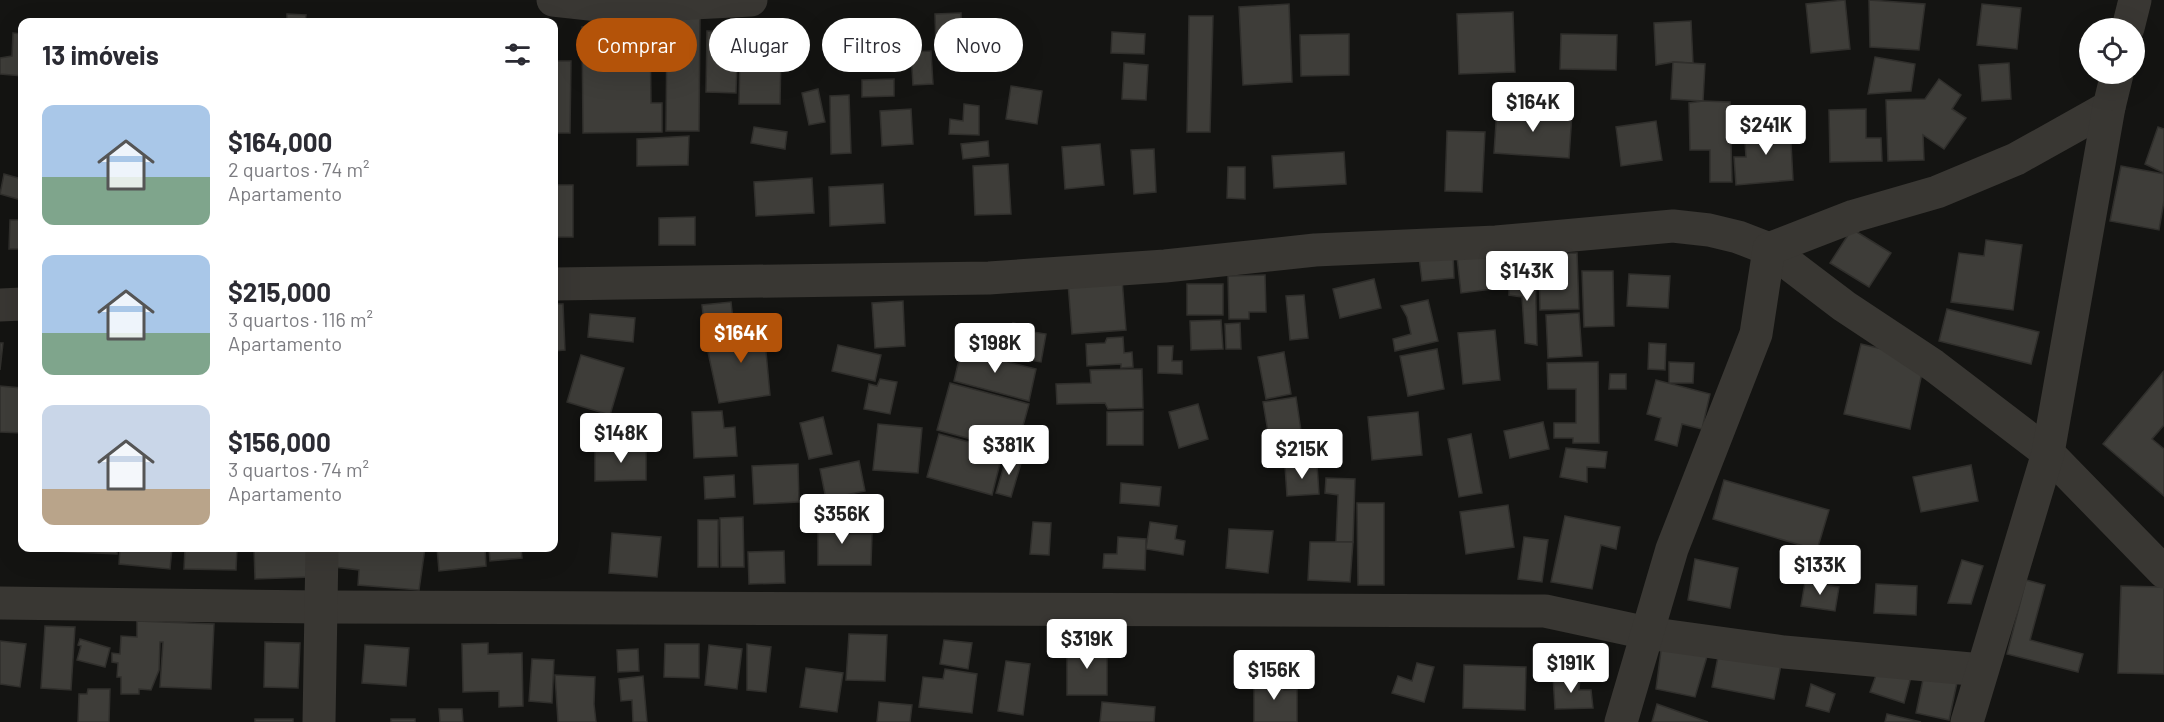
<!DOCTYPE html>
<html lang="pt">
<head>
<meta charset="utf-8">
<style>
	body { margin:0; font-family:Barlow,sans-serif; background:#f2f2f3; color:#2b2b33; height:100vh; display:flex; flex-direction:column; font-size:22px; white-space:nowrap }
	* { box-sizing:border-box; margin:0 }
	p { font-size:20px; color:#7c7c81 }
	.icon { flex:none; width:33px; height:33px; fill:none; stroke:currentColor; stroke-width:2; stroke-linecap:round; stroke-linejoin:round }
	.map { position:relative; flex:1; overflow:hidden }
	.side { position:absolute; left:18px; top:18px; width:540px; height:534px; display:flex; flex-direction:column; background:#fff; border-radius:12px; box-shadow:0 6px 24px #0002 }
	.side>* { flex:none }
	.hud { position:absolute; left:576px; top:18px; width:570px; height:54px; display:flex; gap:12px }
	.controls { position:absolute; left:2079px; top:18px; display:grid; gap:12px }
	.controls a { display:grid; place-items:center; width:66px; height:66px; border-radius:50%; background:#fff; box-shadow:0 6px 24px #0002; font-size:30px }
	.price { position:absolute; translate:-50% -51px; padding:0 14px; border-radius:6px; background:#fff; color:#222; font-size:20px; line-height:39px; filter:drop-shadow(0 2px 3px #0008) }
	.price::after { content:''; position:absolute; left:50%; top:36px; width:18px; height:14px; margin-left:-9px; background:inherit; clip-path:polygon(0 0,100% 0,50% 100%) }
	.price.active { background:#b45309; color:#fff }
	ul { padding:0; list-style:none }
	li { display:flex; align-items:center; gap:18px; height:150px; padding:0 24px }
	li span { display:grid; place-items:center; flex:none; width:168px; height:120px; border-radius:12px; color:#555 }
	li>.icon { margin-inline-start:auto }
	span .icon { width:72px; height:72px; fill:#fffc; stroke-width:1 }
	li b { font-size:26px }
	h2 { display:flex; justify-content:space-between; align-items:center; height:72px; padding:0 24px; font-size:26px }
	.tag { padding:0 21px; border-radius:27px; background:#fff; box-shadow:0 6px 24px #0002; font-size:21px; line-height:54px }
	.tag.active { background:#b45309; color:#fff }
	.map>svg:first-child { display:block }
</style>
</head>
<body>
<div class="map">
<svg width="2164" height="722" viewBox="0 0 2164 722">
	<rect width="100%" height="100%" fill="#141412"/>
	<g fill="#3e3d39" stroke="#302f2c" stroke-width="1.5">
		<polygon points="1845,0 1850,49 1811,53 1806,4"/>
		<polygon points="1869,0 1925,4 1919,50 1870,47"/>
		<polygon points="1289,4 1292,82 1243,85 1239,7"/>
		<polygon points="1982,4 2021,8 2017,49 1977,45"/>
		<polygon points="1513,12 1515,72 1459,74 1457,14"/>
		<polygon points="961,13 962,50 936,51 935,14"/>
		<polygon points="287,14 306,15 305,22 287,22"/>
		<polygon points="1189,16 1213,16 1210,132 1187,132"/>
		<polygon points="700,18 699,131 666,131 667,19"/>
		<polygon points="1691,21 1693,63 1673,62 1656,65 1654,23"/>
		<polygon points="650,26 651,103 662,103 662,132 583,133 582,27"/>
		<polygon points="707,31 738,32 736,93 706,92"/>
		<polygon points="1112,32 1145,34 1144,54 1111,53"/>
		<polygon points="13,33 22,34 22,76 0,74 0,58 12,56"/>
		<polygon points="1349,34 1349,75 1301,76 1300,35"/>
		<polygon points="1561,34 1617,35 1616,70 1560,69"/>
		<polygon points="931,51 933,84 913,85 911,52"/>
		<polygon points="740,53 781,53 780,104 739,104"/>
		<polygon points="1875,57 1915,64 1911,91 1868,94"/>
		<polygon points="554,61 571,61 570,133 554,133"/>
		<polygon points="1673,62 1705,64 1703,101 1671,99"/>
		<polygon points="1124,63 1148,65 1146,100 1122,99"/>
		<polygon points="2009,63 2011,99 1982,101 1979,65"/>
		<polygon points="894,79 894,96 862,97 862,80"/>
		<polygon points="1939,79 1961,95 1952,109 1966,118 1944,149 1923,135 1924,160 1888,161 1886,100 1925,99"/>
		<polygon points="1011,86 1042,91 1037,124 1006,119"/>
		<polygon points="818,89 825,122 809,125 802,93"/>
		<polygon points="849,95 851,153 831,154 830,96"/>
		<polygon points="1703,101 1730,102 1732,182 1710,182 1710,150 1690,150 1689,103"/>
		<polygon points="964,104 979,106 979,135 949,134 950,119 963,121"/>
		<polygon points="1497,108 1572,113 1569,158 1494,153"/>
		<polygon points="911,109 913,144 882,146 880,111"/>
		<polygon points="1866,109 1866,138 1881,138 1882,161 1830,162 1829,110"/>
		<polygon points="1656,121 1662,160 1621,166 1616,127"/>
		<polygon points="1790,124 1793,180 1736,185 1734,157 1746,157 1744,127"/>
		<polygon points="754,127 787,132 785,149 751,143"/>
		<polygon points="2158,127 2164,129 2164,173 2145,164"/>
		<polygon points="1447,131 1485,132 1482,192 1445,191"/>
		<polygon points="689,136 688,165 637,166 637,139"/>
		<polygon points="988,141 989,156 963,159 961,144"/>
		<polygon points="1100,144 1104,185 1065,189 1062,147"/>
		<polygon points="1154,149 1156,192 1134,194 1131,150"/>
		<polygon points="1344,152 1346,184 1274,188 1272,156"/>
		<polygon points="1008,164 1011,214 975,215 973,166"/>
		<polygon points="2121,166 2164,174 2164,201 2159,230 2110,221"/>
		<polygon points="1228,167 1245,167 1245,199 1227,198"/>
		<polygon points="4,174 22,179 21,200 0,194"/>
		<polygon points="812,178 814,213 756,216 754,182"/>
		<polygon points="883,184 885,223 830,226 829,187"/>
		<rect x="554" y="185" width="19" height="52"/>
		<polygon points="695,217 695,245 659,245 659,218"/>
		<polygon points="10,220 22,220 22,249 9,249"/>
		<polygon points="1852,229 1891,253 1869,287 1830,263"/>
		<polygon points="1986,240 2022,245 2013,310 1951,302 1959,253 1984,256"/>
		<polygon points="1496,242 1500,288 1461,293 1457,257"/>
		<polygon points="1577,253 1579,309 1540,310 1539,254"/>
		<polygon points="1453,254 1454,278 1422,281 1419,257"/>
		<polygon points="1535,267 1537,345 1525,343 1522,297 1509,295 1509,277 1522,279 1522,268"/>
		<polygon points="1582,271 1613,271 1614,326 1584,327"/>
		<polygon points="1629,274 1670,276 1668,308 1627,306"/>
		<polygon points="1265,275 1266,312 1249,312 1249,319 1229,319 1228,276"/>
		<polygon points="1122,279 1126,330 1072,334 1068,283"/>
		<polygon points="1374,279 1381,308 1340,318 1333,289"/>
		<rect x="1187" y="284" width="36" height="31"/>
		<polygon points="1304,295 1308,338 1290,340 1286,296"/>
		<polygon points="1428,300 1438,341 1395,351 1393,339 1411,334 1407,317 1401,306"/>
		<polygon points="903,301 905,346 875,348 872,303"/>
		<polygon points="731,302 734,330 705,333 702,305"/>
		<polygon points="554,304 563,304 565,350 554,351"/>
		<polygon points="1947,309 2039,332 2031,364 1939,341"/>
		<polygon points="1579,313 1582,356 1548,358 1546,315"/>
		<polygon points="590,314 635,318 633,342 588,337"/>
		<polygon points="763,319 770,395 719,403 706,343 741,338 739,324"/>
		<polygon points="1221,320 1223,349 1191,350 1190,321"/>
		<polygon points="1013,323 1028,326 1027,331 1046,334 1041,362 1006,356"/>
		<polygon points="1240,323 1241,349 1226,349 1225,324"/>
		<polygon points="1495,330 1500,380 1463,384 1458,333"/>
		<polygon points="1123,337 1124,353 1132,352 1133,367 1121,368 1121,364 1087,366 1086,344 1105,343 1107,338"/>
		<polygon points="0,343 3,343 0,370"/>
		<polygon points="1649,343 1666,344 1665,370 1648,369"/>
		<polygon points="1861,344 1925,359 1910,429 1844,414"/>
		<polygon points="838,345 881,355 875,381 832,371"/>
		<polygon points="1158,346 1173,346 1172,361 1182,361 1182,374 1158,373"/>
		<polygon points="962,347 1006,358 1008,362 1036,369 1029,401 954,381"/>
		<polygon points="1437,349 1444,389 1408,396 1400,356"/>
		<polygon points="1284,352 1291,394 1266,399 1258,357"/>
		<polygon points="581,355 624,368 610,415 567,402"/>
		<polygon points="1598,362 1599,443 1573,443 1573,438 1554,438 1554,423 1576,423 1576,389 1548,389 1547,363"/>
		<polygon points="1669,362 1694,363 1693,383 1669,383"/>
		<polygon points="1142,369 1143,408 1108,409 1105,403 1057,404 1056,384 1091,383 1090,370"/>
		<polygon points="2163,372 2164,425 2152,439 2164,449 2164,496 2103,444"/>
		<polygon points="1610,374 1626,374 1626,389 1609,389"/>
		<polygon points="880,379 897,382 890,414 864,409 869,384 877,386"/>
		<polygon points="1656,380 1710,394 1702,429 1682,424 1677,446 1655,440 1661,418 1647,414"/>
		<polygon points="950,383 1029,404 1016,451 937,430"/>
		<polygon points="0,386 22,388 22,433 0,432"/>
		<polygon points="1296,397 1304,451 1272,456 1263,402"/>
		<polygon points="1198,404 1208,439 1179,448 1169,412"/>
		<polygon points="722,411 724,428 735,427 737,456 694,458 692,412"/>
		<polygon points="1143,411 1143,445 1107,445 1107,412"/>
		<polygon points="1418,412 1422,455 1372,460 1368,417"/>
		<polygon points="823,417 832,454 809,459 800,423"/>
		<polygon points="1543,422 1549,449 1510,458 1504,431"/>
		<polygon points="878,424 922,428 918,473 873,470"/>
		<polygon points="939,434 1003,451 992,495 927,477"/>
		<polygon points="1471,434 1482,493 1459,497 1448,439"/>
		<polygon points="646,446 646,480 595,481 595,447"/>
		<polygon points="1566,448 1607,452 1605,468 1587,467 1587,482 1560,477"/>
		<polygon points="1007,456 1022,460 1011,497 996,493"/>
		<polygon points="859,461 865,491 826,499 820,469"/>
		<polygon points="798,464 799,502 754,504 752,466"/>
		<polygon points="1317,464 1319,494 1287,496 1285,466"/>
		<polygon points="1971,465 1978,501 1921,512 1913,477"/>
		<polygon points="734,475 735,497 705,499 704,477"/>
		<polygon points="1326,478 1355,479 1353,542 1336,542 1338,495 1325,493"/>
		<polygon points="1724,480 1829,510 1817,550 1713,519"/>
		<polygon points="1121,483 1161,487 1159,506 1120,503"/>
		<polygon points="1357,503 1384,503 1384,585 1358,585"/>
		<polygon points="1508,505 1514,547 1466,554 1460,512"/>
		<polygon points="818,516 839,517 839,534 872,534 871,565 818,565"/>
		<polygon points="1565,516 1620,527 1616,549 1601,545 1592,589 1551,582"/>
		<polygon points="743,517 744,567 721,567 720,518"/>
		<rect x="698" y="520" width="20" height="47"/>
		<polygon points="1033,522 1051,523 1049,555 1030,554"/>
		<polygon points="1150,522 1177,526 1175,539 1185,541 1183,555 1146,549"/>
		<polygon points="1229,529 1273,531 1268,573 1226,568"/>
		<polygon points="612,533 661,537 657,577 609,573"/>
		<polygon points="1118,537 1146,539 1145,570 1103,568 1104,554 1117,554"/>
		<polygon points="1524,537 1548,540 1542,582 1518,579"/>
		<polygon points="1310,542 1353,542 1350,582 1308,580"/>
		<polygon points="54,548 117,548 117,554 54,551"/>
		<polygon points="120,548 172,548 170,569 119,564"/>
		<polygon points="185,548 237,548 236,570 184,569"/>
		<polygon points="254,548 311,548 312,577 255,579"/>
		<polygon points="328,548 425,548 419,590 358,585 359,570 334,567"/>
		<polygon points="437,548 485,548 486,566 439,571"/>
		<polygon points="489,548 521,548 522,558 490,561"/>
		<polygon points="784,551 785,583 749,584 748,552"/>
		<polygon points="1695,559 1738,568 1730,608 1688,600"/>
		<polygon points="1962,560 1983,566 1971,604 1948,603"/>
		<polygon points="2026,580 2045,585 2030,640 2083,654 2078,672 2007,654"/>
		<polygon points="1805,582 1839,587 1835,611 1801,606"/>
		<polygon points="1876,584 1917,586 1916,615 1874,613"/>
		<polygon points="2121,586 2164,587 2164,674 2118,673"/>
		<polygon points="137,621 214,624 211,689 160,687 163,642 160,642 159,670 151,690 139,689 139,694 121,694 121,677 117,677 118,663 112,662 112,653 120,654 121,636 137,637"/>
		<polygon points="45,626 75,627 71,690 41,688"/>
		<polygon points="849,634 887,635 885,681 846,680"/>
		<polygon points="80,639 110,648 105,667 77,660 81,646 78,645"/>
		<polygon points="944,640 972,643 968,669 940,664"/>
		<polygon points="0,641 26,644 20,687 0,684"/>
		<polygon points="265,642 300,643 298,688 264,687"/>
		<polygon points="488,643 488,654 522,653 523,706 499,707 499,691 463,692 462,644"/>
		<polygon points="1662,643 1708,653 1695,697 1656,689"/>
		<polygon points="665,644 699,644 699,678 664,677"/>
		<polygon points="747,644 771,647 766,692 747,690"/>
		<rect x="1067" y="644" width="40" height="51"/>
		<polygon points="365,645 409,648 406,686 362,683"/>
		<polygon points="709,645 742,649 737,689 705,685"/>
		<polygon points="638,649 639,671 618,672 617,650"/>
		<polygon points="1719,652 1781,665 1774,699 1712,687"/>
		<polygon points="532,659 554,660 552,703 529,701"/>
		<polygon points="1006,661 1030,664 1023,715 998,711"/>
		<polygon points="1417,663 1434,667 1424,702 1392,693 1398,676 1412,681"/>
		<polygon points="1464,665 1526,667 1525,710 1463,708"/>
		<polygon points="1879,667 1911,677 1904,703 1870,692"/>
		<polygon points="806,668 843,673 837,712 800,707"/>
		<polygon points="945,669 977,674 972,713 919,707 923,677 943,679"/>
		<polygon points="1925,670 1958,678 1949,720 1916,713"/>
		<polygon points="555,675 595,677 594,704 596,722 558,722"/>
		<polygon points="643,676 647,722 633,722 632,700 621,701 619,679"/>
		<polygon points="1254,676 1284,676 1284,690 1297,689 1297,722 1254,722"/>
		<polygon points="1553,676 1580,678 1579,690 1591,690 1593,708 1555,709"/>
		<polygon points="1811,684 1835,694 1829,712 1806,706"/>
		<polygon points="88,689 110,689 109,722 78,722 79,694 87,694"/>
		<polygon points="879,702 912,705 910,722 877,722"/>
		<polygon points="1102,702 1155,707 1154,722 1100,722"/>
		<polygon points="1657,704 1708,722 1652,722"/>
		<polygon points="439,709 462,709 463,722 440,722"/>
		<polygon points="1887,714 1921,722 1885,722"/>
		<rect x="255" y="719" width="38" height="3"/>
		<rect x="391" y="719" width="24" height="3"/>
	</g>
	<g fill="none" stroke-linecap="round" stroke-linejoin="round">
		<g stroke="#393733" stroke-width="33">
			<polyline points="553,0 617,7 751,0"/>
			<polyline points="2128,28 2135,0"/>
			<polyline points="554,284 989,278 1165,266 1315,250 1496,242 1673,226 1709,230 1738,237 1769,249 1844,306 1933,365 2048,453 2164,572"/>
			<polyline points="0,305 22,304"/>
			<polyline points="0,603 320,607 1545,611 1647,633 1784,652 1982,670"/>
			<polyline points="319,722 322,548"/>
			<polyline points="1621,722 1672,549 1756,334 1769,249 1854,216 1937,192 2016,159 2109,107"/>
			<polyline points="1967,722 2048,453 2109,107 2117,74"/>
		</g>
	</g>
</svg>
<div class="controls">
<a><svg class="icon" aria-label="locate" viewBox="0 0 24 24"><circle cx="12" cy="12" r="6"/><path d="M12 2v4M12 18v4M2 12h4M18 12h4"/></svg></a>
</div>
<b class="price" style="left:1533px;top:133px">$164K</b>
<b class="price" style="left:1766px;top:156px">$241K</b>
<b class="price" style="left:1527px;top:302px">$143K</b>
<b class="price active" style="left:741px;top:364px">$164K</b>
<b class="price" style="left:995px;top:374px">$198K</b>
<b class="price" style="left:621px;top:464px">$148K</b>
<b class="price" style="left:1009px;top:476px">$381K</b>
<b class="price" style="left:1302px;top:480px">$215K</b>
<b class="price" style="left:842px;top:545px">$356K</b>
<b class="price" style="left:1820px;top:596px">$133K</b>
<b class="price" style="left:1087px;top:670px">$319K</b>
<b class="price" style="left:1571px;top:694px">$191K</b>
<b class="price" style="left:1274px;top:701px">$156K</b>
<div class="hud">
<a class="tag active">Comprar</a>
<a class="tag">Alugar</a>
<a class="tag">Filtros</a>
<a class="tag">Novo</a>
</div>
<section class="side">
<h2>13 imóveis<svg class="icon" aria-label="filters" viewBox="0 0 24 24"><path d="M4 7h16M4 17h16"/><circle cx="9" cy="7" r="2"/><circle cx="15" cy="17" r="2"/></svg></h2>
<ul>
<li><span style="background:linear-gradient(#a9c7e8 60%,#7fa58c 0)"><svg class="icon" aria-label="home" viewBox="0 0 24 24"><path d="M3 11l9-7 9 7M6 9v11h12V9"/></svg></span><div><b>$164,000</b><p>2 quartos · 74 m²</p><p>Apartamento</p></div></li>
<li><span style="background:linear-gradient(#a9c7e8 65%,#7fa58c 0)"><svg class="icon" aria-label="home" viewBox="0 0 24 24"><path d="M3 11l9-7 9 7M6 9v11h12V9"/></svg></span><div><b>$215,000</b><p>3 quartos · 116 m²</p><p>Apartamento</p></div></li>
<li><span style="background:linear-gradient(#c9d6e8 70%,#b9a48a 0)"><svg class="icon" aria-label="home" viewBox="0 0 24 24"><path d="M3 11l9-7 9 7M6 9v11h12V9"/></svg></span><div><b>$156,000</b><p>3 quartos · 74 m²</p><p>Apartamento</p></div></li>
</ul>
</section>
</div>
</body>
</html>
